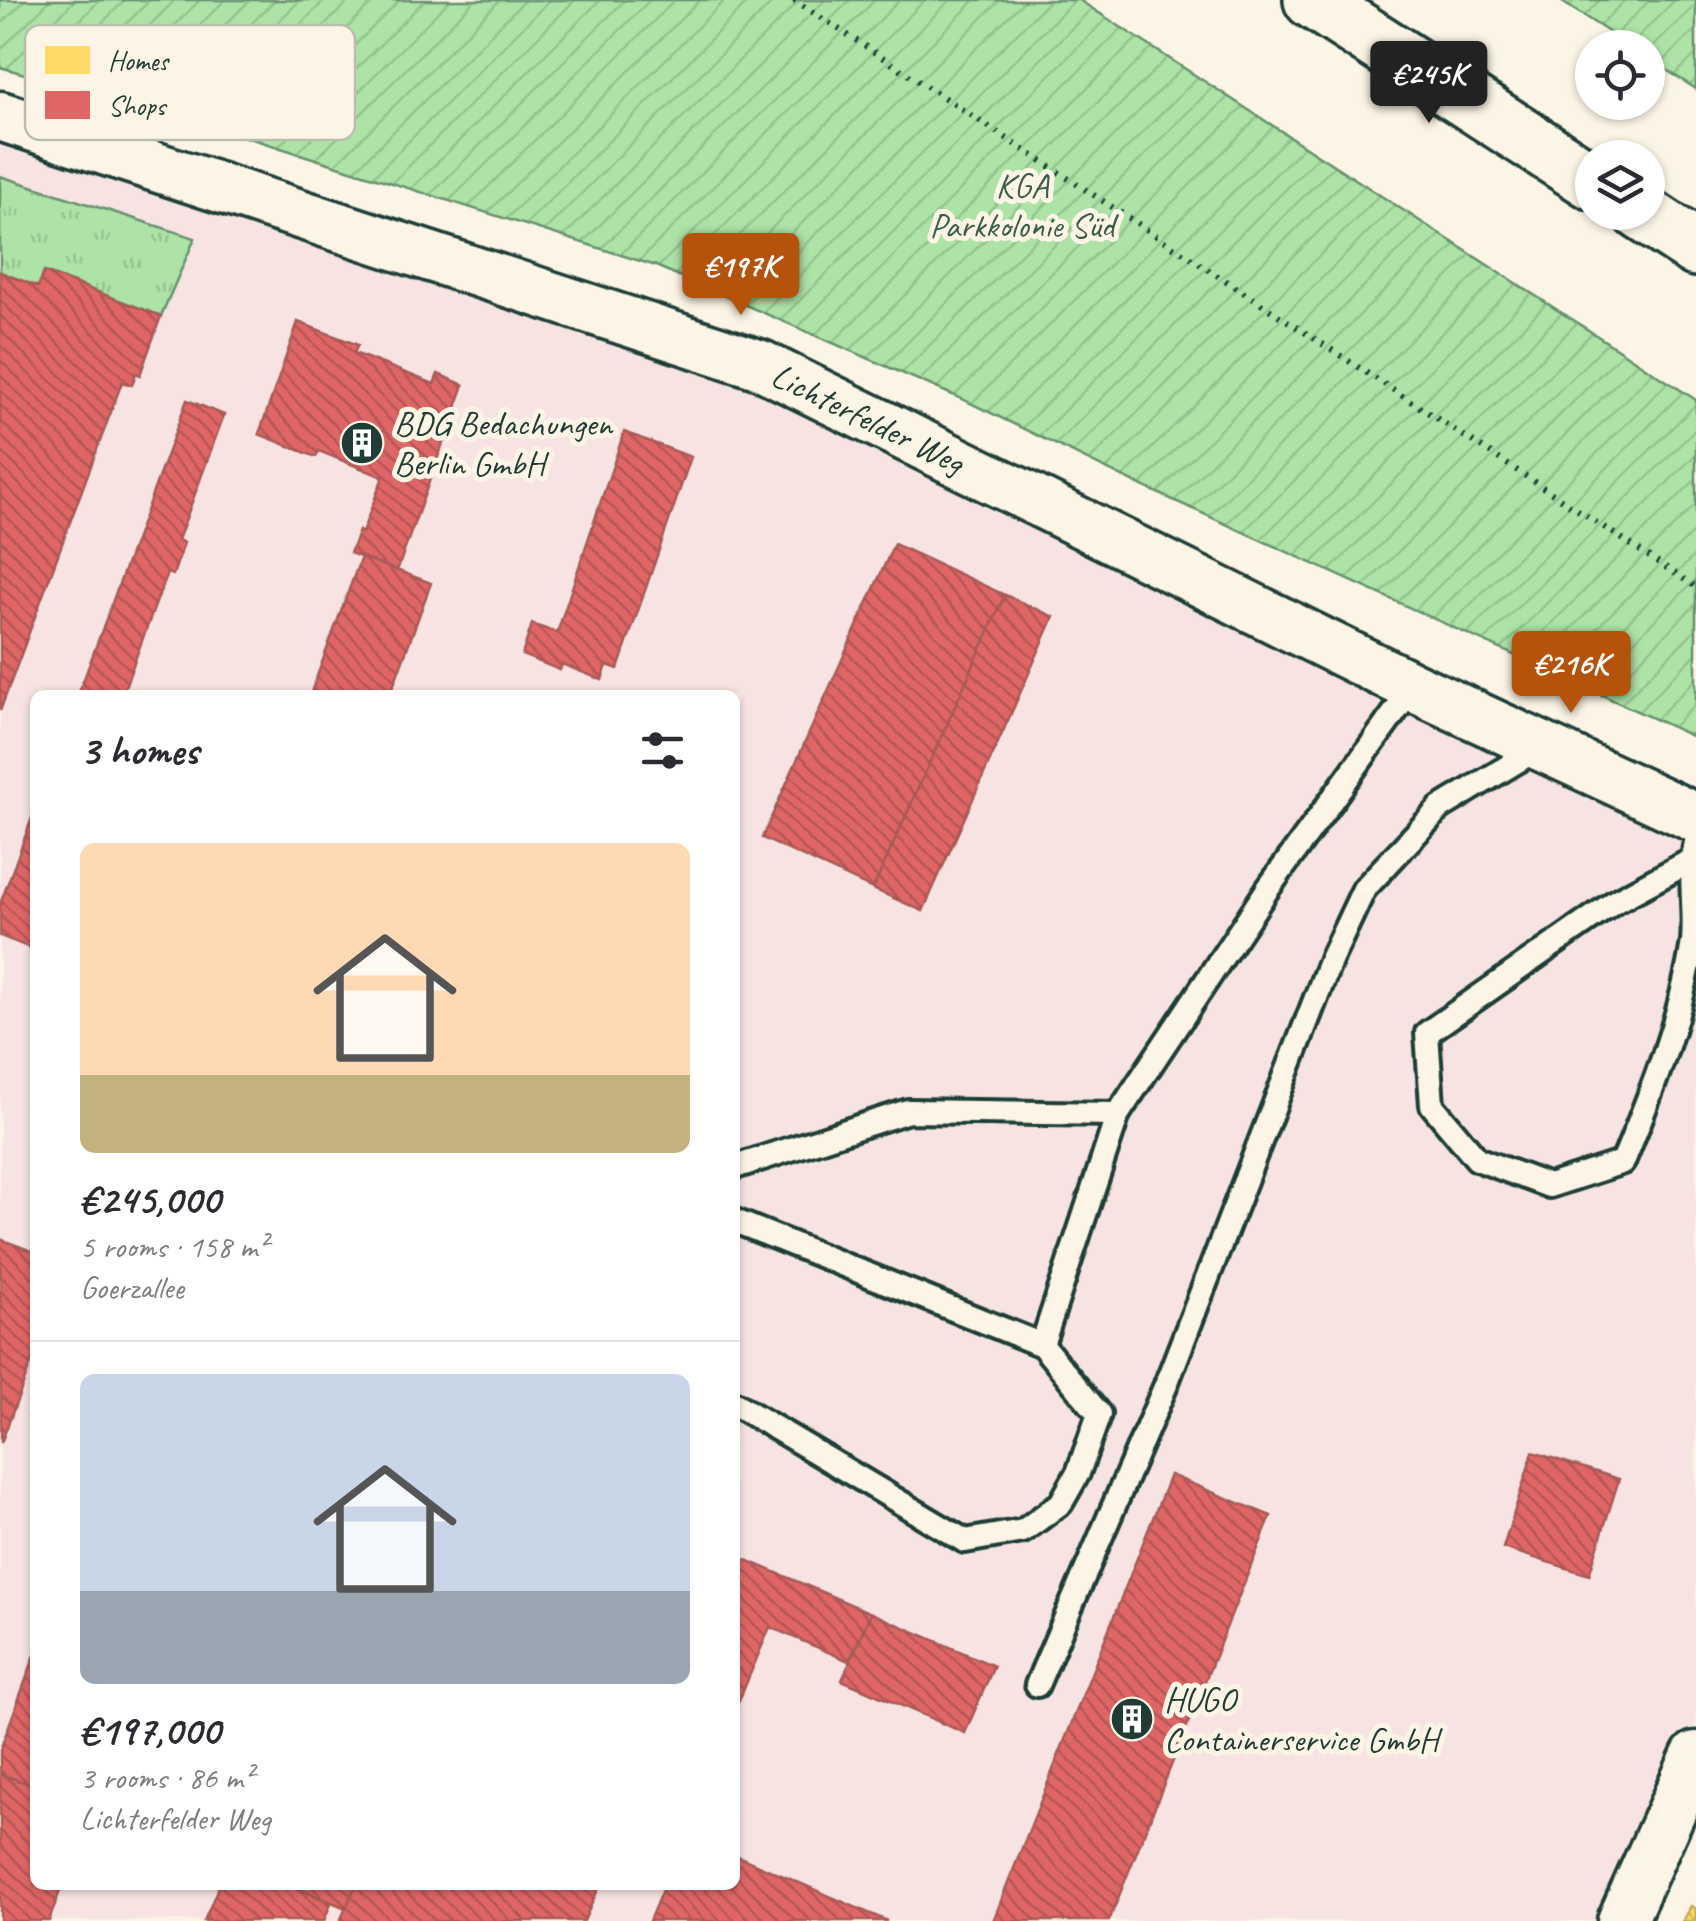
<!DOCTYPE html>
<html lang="en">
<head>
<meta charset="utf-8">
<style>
	body { margin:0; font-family:Caveat,sans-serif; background:#f2f2f3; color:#2b2b33; height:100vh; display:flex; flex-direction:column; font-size:38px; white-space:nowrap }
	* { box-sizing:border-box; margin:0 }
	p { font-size:32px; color:#7c7c81 }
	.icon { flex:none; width:55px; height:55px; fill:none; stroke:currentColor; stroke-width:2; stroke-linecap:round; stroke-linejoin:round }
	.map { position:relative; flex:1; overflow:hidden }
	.panel { position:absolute; left:30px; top:690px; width:710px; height:1200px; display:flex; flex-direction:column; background:#fff; border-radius:15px; box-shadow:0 2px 8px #0004 }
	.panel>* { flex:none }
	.tools { position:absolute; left:1575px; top:30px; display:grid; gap:20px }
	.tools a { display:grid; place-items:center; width:90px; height:90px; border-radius:50%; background:#fff; box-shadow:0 2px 8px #0004; font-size:50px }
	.price { position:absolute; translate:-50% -85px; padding:0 22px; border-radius:10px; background:#b45309; color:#fff; font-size:32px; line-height:65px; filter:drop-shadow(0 2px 5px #0008) }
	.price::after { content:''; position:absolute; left:50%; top:60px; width:30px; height:22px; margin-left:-15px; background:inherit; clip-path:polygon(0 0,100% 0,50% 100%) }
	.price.active { background:#222; color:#fff }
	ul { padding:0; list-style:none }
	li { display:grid; align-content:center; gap:20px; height:530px; padding:0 50px }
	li+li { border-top:2px solid #e1e1e2 }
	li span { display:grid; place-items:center; height:310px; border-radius:15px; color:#555 }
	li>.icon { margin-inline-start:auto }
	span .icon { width:180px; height:180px; fill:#fffc; stroke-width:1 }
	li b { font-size:42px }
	h2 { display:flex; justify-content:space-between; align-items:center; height:120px; padding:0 50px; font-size:42px }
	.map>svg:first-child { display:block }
</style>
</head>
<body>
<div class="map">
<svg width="1696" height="1921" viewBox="0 0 1696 1921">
	<defs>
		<pattern id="grass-tufts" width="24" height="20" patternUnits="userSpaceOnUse" patternTransform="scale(2.5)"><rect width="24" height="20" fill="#ade3a6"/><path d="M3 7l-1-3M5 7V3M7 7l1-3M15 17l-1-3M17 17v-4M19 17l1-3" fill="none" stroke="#94c490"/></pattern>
		<pattern id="garden-furrows" width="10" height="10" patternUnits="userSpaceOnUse" patternTransform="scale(2.5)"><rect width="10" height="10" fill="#ade3a6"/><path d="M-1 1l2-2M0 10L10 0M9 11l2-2" fill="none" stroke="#94c490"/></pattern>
		<pattern id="homes-back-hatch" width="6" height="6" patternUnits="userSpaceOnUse" patternTransform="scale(2.5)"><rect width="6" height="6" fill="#ffd966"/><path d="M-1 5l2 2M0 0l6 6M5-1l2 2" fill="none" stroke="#dabb59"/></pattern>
		<pattern id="shops-back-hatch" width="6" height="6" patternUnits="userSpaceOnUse" patternTransform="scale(2.5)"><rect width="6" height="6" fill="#e06666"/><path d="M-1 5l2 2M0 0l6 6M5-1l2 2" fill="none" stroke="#b55555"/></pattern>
	</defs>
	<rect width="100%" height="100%" fill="#fcf5e5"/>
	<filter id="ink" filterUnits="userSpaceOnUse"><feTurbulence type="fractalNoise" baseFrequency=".01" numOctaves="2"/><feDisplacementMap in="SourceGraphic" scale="20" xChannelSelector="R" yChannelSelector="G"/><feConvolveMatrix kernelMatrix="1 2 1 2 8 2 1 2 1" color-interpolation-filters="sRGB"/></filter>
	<g filter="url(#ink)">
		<path fill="#f7e4e2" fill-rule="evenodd" d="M0,89l775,258 691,338 230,108v932l-94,196h-1602zM35,695h700v1190h-700z"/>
		<polygon fill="url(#grass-tufts)" stroke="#66906d" stroke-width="2.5" points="0,176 195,238 161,316 45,272 38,287 0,272"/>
		<g fill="url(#garden-furrows)" stroke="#66906d" stroke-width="2.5">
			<polygon points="0,0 1079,0 1696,400 1696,738 1127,479 964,400 656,266 230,132 0,67"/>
			<polygon points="1559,0 1696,0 1696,89 1648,58 1648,48 1632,47"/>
		</g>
		<polygon fill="url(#homes-back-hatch)" stroke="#bcaa57" stroke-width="2.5" points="1691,1906 1696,1909 1696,1921 1683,1921"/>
		<g fill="url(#shops-back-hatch)" stroke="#a65a57" stroke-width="2.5">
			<polygon points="0,272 38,287 44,272 161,316 140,375 136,373 132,385 122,382 0,711"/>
			<polygon points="298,322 358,345 354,353 434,384 438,374 464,385 397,571 350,553 359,531 362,533 383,477 319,451 316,457 259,434"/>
			<polygon points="187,400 224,415 178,540 184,543 173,575 167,573 122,695 78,695"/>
			<polygon points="624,432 691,457 618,669 607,665 602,680 562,664 560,670 522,655 532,624 557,633"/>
			<polygon points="894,544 1005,595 873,889 762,838"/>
			<polygon points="361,557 431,583 390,695 310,695"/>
			<polygon points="1005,595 1054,617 923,911 873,889"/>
			<polygon points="35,810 35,950 0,936 0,904"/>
			<polygon points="0,1239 35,1252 35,1353 1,1443"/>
			<polygon points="1533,1452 1619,1479 1589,1575 1503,1548"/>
			<polygon points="1170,1475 1271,1516 1109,1921 993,1921"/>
			<polygon points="735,1555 871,1613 849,1661 770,1627 735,1710"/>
			<polygon points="871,1613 994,1666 965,1733 842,1680"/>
			<polygon points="35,1655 35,1786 0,1774 0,1750"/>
			<polygon points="0,1774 35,1786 35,1885 62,1885 49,1921 0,1921"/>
			<polygon points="735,1855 887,1921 649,1921 664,1885 735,1885"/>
			<polygon points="219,1885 291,1885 331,1903 324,1921 204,1921"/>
			<polygon points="291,1885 356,1885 346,1908"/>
			<polygon points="356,1885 600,1885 584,1921 340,1921"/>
		</g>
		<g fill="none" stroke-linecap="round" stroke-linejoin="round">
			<g stroke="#1f3d34" stroke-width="30">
				<g id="service">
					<path d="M1692,860l-76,41 -189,132 5,72 45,54 72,27 74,-24c29,-71 58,-143 70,-220 3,-33 -5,-67 3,-100"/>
					<polyline points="735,1167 908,1111 1118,1114 1267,890 1413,687"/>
					<polyline points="735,1221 1042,1345 1099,1414 1078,1473 1061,1503 1023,1531 965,1541 735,1404"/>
					<polyline points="1042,1345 1118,1114"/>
					<polyline points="1037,1685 1165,1387 1331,959 1364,889 1440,808 1542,746"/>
				</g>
			</g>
			<g stroke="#1f3d34" stroke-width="55">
				<g id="minor">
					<polyline points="0,116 761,365 1413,687 1696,818"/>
					<polyline points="1622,1921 1696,1756"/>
				</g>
			</g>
			<g stroke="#1f3d34" stroke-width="62">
				<g id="secondary">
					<polyline points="1312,0 1592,181"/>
					<polyline points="1641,212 1696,248"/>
				</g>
			</g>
			<polyline stroke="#1f3d34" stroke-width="6" stroke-dasharray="2.5 8" stroke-linecap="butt" points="794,0 1696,587"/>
			<use href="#service" stroke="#fcf5e5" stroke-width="22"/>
			<use href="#minor" stroke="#fcf5e5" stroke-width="48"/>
			<use href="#secondary" stroke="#fcf5e5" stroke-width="55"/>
		</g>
	</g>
	<defs>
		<g id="building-disc" transform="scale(2.25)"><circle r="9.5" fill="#1f3d34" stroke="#fcf5e5"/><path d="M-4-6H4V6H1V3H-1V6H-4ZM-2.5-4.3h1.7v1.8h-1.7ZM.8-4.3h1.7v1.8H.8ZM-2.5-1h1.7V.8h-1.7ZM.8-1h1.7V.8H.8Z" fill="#fff"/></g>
	</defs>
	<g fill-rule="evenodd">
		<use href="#building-disc" x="362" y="443"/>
		<use href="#building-disc" x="1132" y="1719"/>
	</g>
	<g text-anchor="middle" stroke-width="10" stroke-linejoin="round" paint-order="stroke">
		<g font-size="35" fill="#3b5e4b" stroke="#fcf5e5">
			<text x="1022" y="197">KGA<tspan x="1022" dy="40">Parkkolonie Süd</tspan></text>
		</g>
		<g font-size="35" fill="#1f3d34" stroke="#fcf5e5">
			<text transform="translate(868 418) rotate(26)" y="12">Lichterfelder Weg</text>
		</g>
		<g font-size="35" fill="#1f3d34" stroke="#fcf5e5" text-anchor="start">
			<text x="394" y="435">BDG Bedachungen<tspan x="394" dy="40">Berlin GmbH</tspan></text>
			<text x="1164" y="1711">HUGO<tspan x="1164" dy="40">Containerservice GmbH</tspan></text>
		</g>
	</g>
	<rect x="25" y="25" width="330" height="115" rx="15" fill="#fcf5e5" stroke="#babeb0" stroke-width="2.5"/>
	<rect x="45" y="46" width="45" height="28" fill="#ffd966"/>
	<rect x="45" y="91" width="45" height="28" fill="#e06666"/>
	<g font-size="28" fill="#1f3d34">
		<text x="108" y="70">Homes</text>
		<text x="108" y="115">Shops</text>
	</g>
</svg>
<div class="tools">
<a><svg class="icon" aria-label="locate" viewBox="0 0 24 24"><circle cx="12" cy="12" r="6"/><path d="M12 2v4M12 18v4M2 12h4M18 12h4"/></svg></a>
<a><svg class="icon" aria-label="layers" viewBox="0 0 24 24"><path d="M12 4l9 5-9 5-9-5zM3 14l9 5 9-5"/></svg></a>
</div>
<b class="price active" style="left:1429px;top:126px">€245K</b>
<b class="price" style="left:741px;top:318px">€197K</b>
<b class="price" style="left:1571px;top:716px">€216K</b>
<section class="panel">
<h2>3 homes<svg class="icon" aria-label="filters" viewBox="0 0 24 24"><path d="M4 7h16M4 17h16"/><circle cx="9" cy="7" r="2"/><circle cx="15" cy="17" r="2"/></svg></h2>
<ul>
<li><span style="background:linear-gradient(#ffd9b3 75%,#c2b280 0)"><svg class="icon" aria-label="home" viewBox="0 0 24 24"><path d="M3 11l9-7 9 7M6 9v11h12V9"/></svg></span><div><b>€245,000</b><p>5 rooms · 158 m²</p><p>Goerzallee</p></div></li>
<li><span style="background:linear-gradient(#c9d6e8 70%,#9aa5b1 0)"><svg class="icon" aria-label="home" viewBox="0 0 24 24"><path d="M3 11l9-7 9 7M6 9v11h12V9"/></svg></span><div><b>€197,000</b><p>3 rooms · 86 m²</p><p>Lichterfelder Weg</p></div></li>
</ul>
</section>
</div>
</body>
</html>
